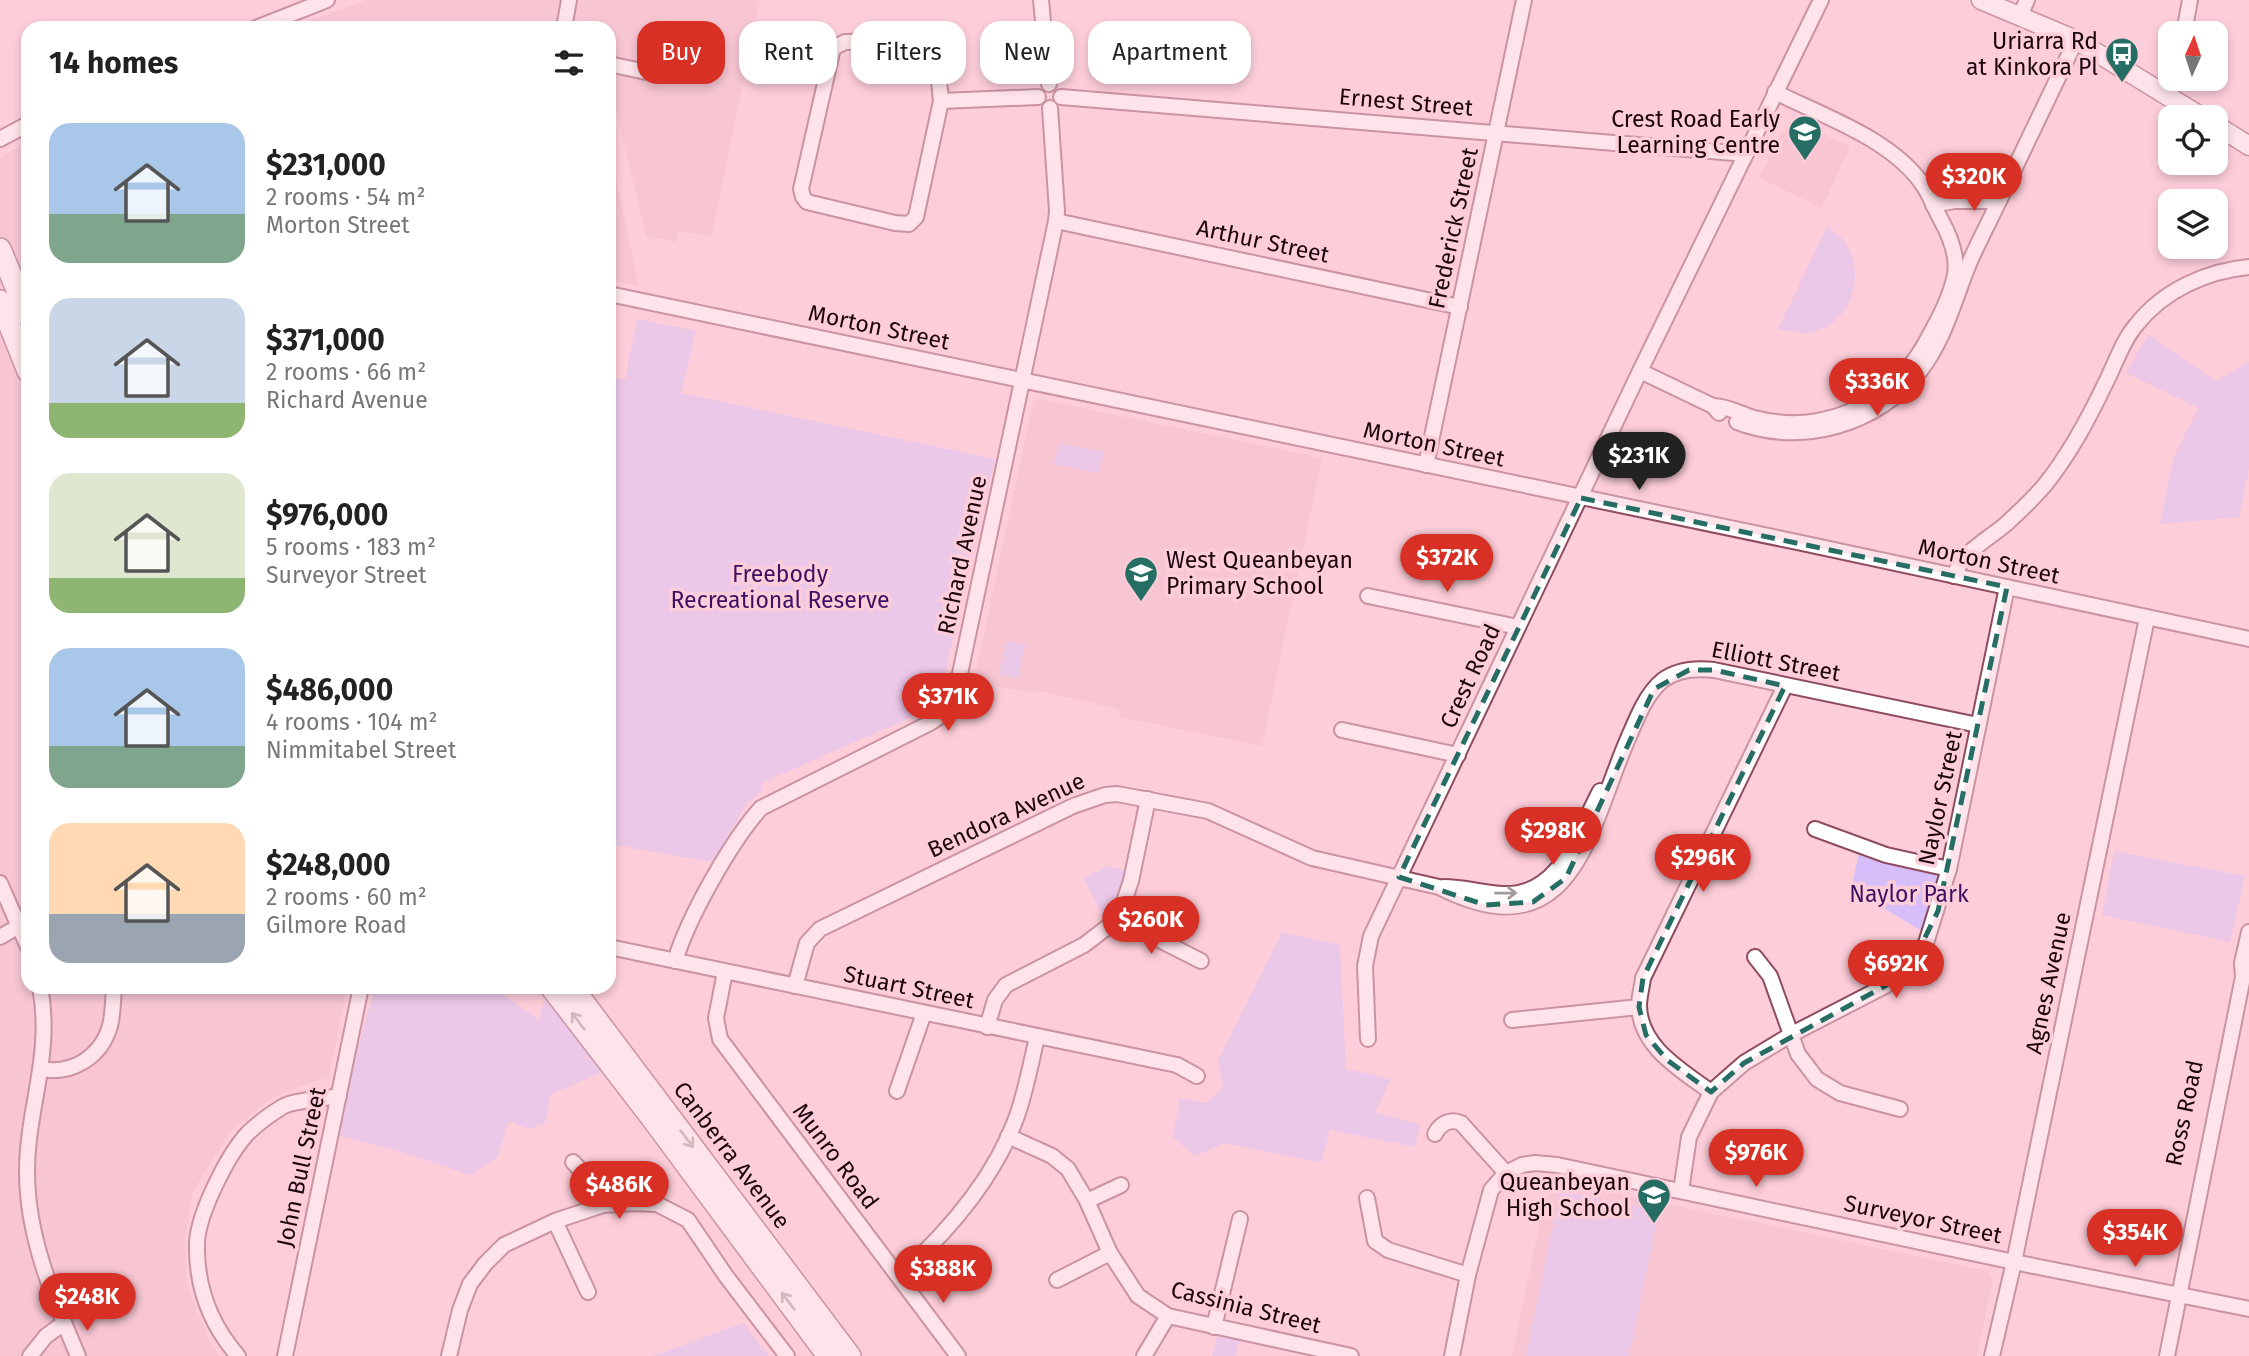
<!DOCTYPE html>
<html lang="en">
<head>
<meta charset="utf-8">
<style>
	body { margin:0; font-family:"Fira Sans",sans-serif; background:#f2f2f2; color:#222; height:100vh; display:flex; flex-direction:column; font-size:26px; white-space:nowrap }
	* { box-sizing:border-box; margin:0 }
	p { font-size:23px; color:#767676 }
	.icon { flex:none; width:38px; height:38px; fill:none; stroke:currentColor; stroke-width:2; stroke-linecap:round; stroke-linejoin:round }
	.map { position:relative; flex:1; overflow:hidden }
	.panel { position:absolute; left:21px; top:21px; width:595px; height:973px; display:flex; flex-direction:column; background:#fff; border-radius:21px; box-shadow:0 4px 10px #0003 }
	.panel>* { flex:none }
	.top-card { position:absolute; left:637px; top:21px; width:665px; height:63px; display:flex; gap:14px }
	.needle { width:46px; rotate:3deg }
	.fabs { position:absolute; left:2158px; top:21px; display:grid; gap:14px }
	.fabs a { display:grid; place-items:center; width:70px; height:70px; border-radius:14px; background:#fff; box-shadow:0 4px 10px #0003; font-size:35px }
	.price { position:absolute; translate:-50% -60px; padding:0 16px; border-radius:24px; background:#d93025; color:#fff; font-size:23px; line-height:46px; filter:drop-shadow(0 2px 4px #0008) }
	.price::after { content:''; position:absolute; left:50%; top:42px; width:21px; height:16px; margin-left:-10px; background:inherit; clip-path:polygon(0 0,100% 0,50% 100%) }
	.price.current { background:#222; color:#fff }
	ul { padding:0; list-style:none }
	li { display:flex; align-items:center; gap:21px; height:175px; padding:0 28px }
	li span { display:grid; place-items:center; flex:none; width:196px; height:140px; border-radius:21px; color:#555 }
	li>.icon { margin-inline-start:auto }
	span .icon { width:84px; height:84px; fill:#fffc; stroke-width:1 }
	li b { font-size:30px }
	h2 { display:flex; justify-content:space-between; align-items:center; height:84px; padding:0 28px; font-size:30px }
	.tag { padding:0 24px; border-radius:21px; background:#fff; box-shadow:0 4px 10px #0003; font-size:24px; line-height:63px }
	.tag.current { background:#d93025; color:#fff }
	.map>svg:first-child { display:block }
</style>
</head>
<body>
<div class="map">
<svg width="2249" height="1356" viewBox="0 0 2249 1356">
	<rect width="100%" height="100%" fill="#fdced9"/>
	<g fill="#f0bdc9">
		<polygon points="368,0 760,0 712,236 679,231 675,242 646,236 609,81 609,28 289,28"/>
		<polygon points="1797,126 1808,127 1850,147 1822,208 1759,178 1779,137 1789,128"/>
		<polygon points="28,142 28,987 347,987 329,1076 273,1097 228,1135 192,1193 185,1241 187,1286 210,1342 220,1356 0,1356 0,157"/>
		<polygon points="609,147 639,286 609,280"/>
		<polygon points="1040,399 1322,458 1262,746 1120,717 1119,709 1038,691 1021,691 974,681 1033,401"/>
		<polygon points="1549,1179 1988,1271 1993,1279 1977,1356 1512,1356"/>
	</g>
	<g fill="#d6befa">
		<path d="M1827,227c43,22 34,91 -11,104 -12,4 -26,0 -38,-2z"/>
		<polygon points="637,319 696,331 681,393 995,459 940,694 930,707 905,720 762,783 762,790 746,805 712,862 609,844 609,377 625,380"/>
		<polygon points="2148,334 2216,381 2249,362 2249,468 2239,517 2160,524 2174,456 2198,408 2126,373"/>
		<polygon points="1059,443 1104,452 1099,473 1054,464"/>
		<polygon points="1007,641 1025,645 1018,679 999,674"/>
		<polygon points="2114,851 2245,876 2230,942 2102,915"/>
		<polygon points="1859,853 1939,876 1924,932 1876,904 1849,898"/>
		<polygon points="1108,866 1126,870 1117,897 1105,919 1083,878"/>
		<polygon points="1282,932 1340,945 1346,1069 1391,1079 1375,1112 1420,1125 1415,1147 1330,1130 1321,1163 1226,1143 1194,1156 1173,1137 1180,1098 1206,1103 1223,1087 1218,1060"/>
		<path d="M375,987h118l46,33 7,-27 61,77 -56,24 -6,29 -17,6 -19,-8 -12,37 -27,18c-44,-19 -91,-30 -137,-42z"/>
		<polygon points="1560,1191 1659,1211 1629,1356 1526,1356"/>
		<polygon points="744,1323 769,1356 653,1356 743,1323"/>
		<polygon points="1219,1328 1241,1332 1236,1356 1212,1356"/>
	</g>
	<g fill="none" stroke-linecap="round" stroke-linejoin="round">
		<g stroke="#8e4c5e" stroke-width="18">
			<g id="minor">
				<polyline points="1041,0 1049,84"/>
				<polyline points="2020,16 2027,0"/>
				<polyline points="256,28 327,0"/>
				<polyline points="564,28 569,0"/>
				<polyline points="2184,33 2190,0"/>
				<polygon points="920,40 931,41 936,51 941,101 916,217 909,224 895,223 807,202 803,197 801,189 833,48 845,42"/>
				<polyline points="609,64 660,75"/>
				<polyline points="1061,97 1746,154"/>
				<polyline points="2169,97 2174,79"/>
				<polyline points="941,101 1038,97"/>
				<polyline points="0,139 28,124"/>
				<polyline points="1933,205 1954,201 1999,201 2076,40"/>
				<polyline points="1056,221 1460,307"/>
				<polyline points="609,294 1797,542 2249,639"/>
				<polyline points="1640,371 1713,406 1719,413"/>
				<path d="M1713,406c15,0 27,8 41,12 20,5 43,7 63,3 47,-8 86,-37 109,-79 11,-20 25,-45 29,-68 3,-19 -6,-40 -15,-56 -6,-11 -10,-23 -17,-33 -31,-46 -100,-69 -148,-93"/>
				<path d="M1737,422c64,25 141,3 183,-51 26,-33 35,-75 51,-112 9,-20 19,-39 28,-58"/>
				<polyline points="1426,465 1524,0"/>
				<path d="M1954,576c9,-25 32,-35 52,-52 13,-12 26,-24 38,-38 26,-32 45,-68 63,-106 9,-18 16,-40 30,-56 27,-34 70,-53 112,-57"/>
				<polyline points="1368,596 1518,627"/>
				<polyline points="1342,730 1458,755"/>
				<polyline points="1815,829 1886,855 1949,869"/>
				<polyline points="0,883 28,947"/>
				<path d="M1444,887c20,0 39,6 59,7 57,3 75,-62 97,-103"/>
				<polyline points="1118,919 1201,961"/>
				<polyline points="0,937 19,926"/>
				<polyline points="609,947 1177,1065 1197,1076"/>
				<polyline points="1755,957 1770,976 1798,1054 1817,1079 1840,1093 1900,1109"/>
				<path d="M675,961c13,-43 56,-120 86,-153l169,-85 15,-10 10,-16 101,-476 1,-10 -7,-103"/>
				<polyline points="725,972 716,1018 720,1039 958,1356"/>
				<path d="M795,986l12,-43 13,-14 253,-123 32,-11 12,-1 91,17 104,47 127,29c137,70 150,-62 191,-153 8,-19 17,-41 33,-54 15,-11 34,-12 51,-10l264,55"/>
				<path d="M40,987c13,67 -13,121 -13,185 0,65 26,125 51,184"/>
				<polyline points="1512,1020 1639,1007"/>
				<polyline points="987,1027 995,1000 1006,985 1084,945 1118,919 1131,881 1148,799"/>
				<polyline points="1368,1039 1365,966 1371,936 1640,371 1821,0"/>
				<path d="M41,1069c31,6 60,-12 69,-43 3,-12 3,-26 4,-39"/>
				<polyline points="897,1091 924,1013"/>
				<path d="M1711,1092c-30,-22 -71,-45 -72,-86 0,-9 3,-19 4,-28l142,-292"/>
				<path d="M1435,1134c5,-10 15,-16 26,-11l45,50"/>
				<polyline points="1008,1136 1052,1156 1068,1169 1087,1201 1110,1253 1138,1296 1168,1316 1351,1356"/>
				<polyline points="573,1162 588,1178 603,1205"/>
				<polyline points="1681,1191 1689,1137 1711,1092 1744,1063 1792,1034 1885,986 1910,968 1926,943 1949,869 2007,587"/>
				<polyline points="1367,1198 1375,1241 1388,1250 1468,1275"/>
				<polyline points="1087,1201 1121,1185"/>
				<polyline points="555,1221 588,1292"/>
				<path d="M899,1276c48,-43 96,-99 118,-160 9,-26 14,-53 20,-79"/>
				<polyline points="1057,1280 1110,1253"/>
				<polyline points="1214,1327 1240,1219"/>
				<polyline points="30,1356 46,1336 64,1323"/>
				<path d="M238,1356c-28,-32 -42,-71 -41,-113 1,-29 31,-89 51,-110 9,-9 23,-19 34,-26 11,-7 42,-8 57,-11"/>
				<polyline points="285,1356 361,987"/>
				<polyline points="449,1356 460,1310 470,1284 485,1264 504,1245 555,1221 603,1205 633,1203 657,1204 688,1220 726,1276 787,1356"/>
				<polyline points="1144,1356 1168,1316"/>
				<polyline points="1452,1356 1468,1275 1491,1190 1506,1173 1522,1165 1535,1163 1557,1165 2014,1262 2249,1309"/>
				<polyline points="1992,1356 2014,1262 2147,618"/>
				<polyline points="2167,1356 2243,977 2242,963 2249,932"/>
			</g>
		</g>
		<g stroke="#8e4c5e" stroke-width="21">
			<g id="major">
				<polyline points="1981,0 2076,40 2202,117"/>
				<polyline points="2216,125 2249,146"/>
			</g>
		</g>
		<g stroke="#8e4c5e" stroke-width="24">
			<g id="highway">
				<polyline points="0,249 28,316"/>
				<polyline points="0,301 28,371"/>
				<polyline points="551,987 651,1117 828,1356"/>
				<polyline points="572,987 850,1356"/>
			</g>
		</g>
		<use href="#minor" stroke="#fff" stroke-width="14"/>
		<use href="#major" stroke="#fff" stroke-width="18"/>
		<use href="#highway" stroke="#fff" stroke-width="21"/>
	</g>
	<defs><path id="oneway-shaft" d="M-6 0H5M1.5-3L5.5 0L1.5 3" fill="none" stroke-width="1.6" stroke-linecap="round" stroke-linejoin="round" transform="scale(1.75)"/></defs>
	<g stroke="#a49b9d">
		<use href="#oneway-shaft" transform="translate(1506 893) rotate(-1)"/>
		<use href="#oneway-shaft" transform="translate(578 1021) rotate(-127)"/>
		<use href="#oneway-shaft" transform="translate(687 1139) rotate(53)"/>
		<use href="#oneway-shaft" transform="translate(788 1301) rotate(-127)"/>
	</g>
	<path d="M0 0H2249V1356H0ZM1581,498l426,89 -69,324 -28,57 -25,18 -141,77 -33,29 -44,-32 -21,-25 -7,-28 4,-29 142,-292 -71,-16h-25l-35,19 -88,189 -33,24 -47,3 -87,-28z" fill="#fdced9" fill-opacity=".55" fill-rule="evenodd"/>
	<path fill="none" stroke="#266e64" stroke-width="5" stroke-dasharray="14 9" stroke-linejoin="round" d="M1581,498l426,89 -69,324 -28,57 -25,18 -141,77 -33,29 -44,-32 -21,-25 -7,-28 4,-29 142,-292 -71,-16h-25l-35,19 -88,189 -33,24 -47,3 -87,-28z"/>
	<defs>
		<g id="bus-pin" transform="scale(1.75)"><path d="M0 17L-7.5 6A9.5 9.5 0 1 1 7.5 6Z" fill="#266e64" stroke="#fdced9"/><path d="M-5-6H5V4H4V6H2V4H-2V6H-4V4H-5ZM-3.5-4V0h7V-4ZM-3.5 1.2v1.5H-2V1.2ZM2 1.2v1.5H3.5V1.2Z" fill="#fff"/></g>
		<g id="school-pin" transform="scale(1.75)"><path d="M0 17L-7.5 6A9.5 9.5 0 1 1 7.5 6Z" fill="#266e64" stroke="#fdced9"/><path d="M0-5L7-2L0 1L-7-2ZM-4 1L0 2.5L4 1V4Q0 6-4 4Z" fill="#fff"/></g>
	</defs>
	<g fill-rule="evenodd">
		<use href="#bus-pin" x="2122" y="54"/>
		<use href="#school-pin" x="1805" y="132"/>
		<use href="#school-pin" x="1141" y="573"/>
		<use href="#school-pin" x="1654" y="1195"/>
	</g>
	<g text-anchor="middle" stroke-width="7" stroke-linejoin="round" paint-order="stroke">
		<g font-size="23" fill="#1c040b" stroke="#fdced9" text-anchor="end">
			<text x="2098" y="49">Uriarra Rd<tspan x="2098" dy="26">at Kinkora Pl</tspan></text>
			<text x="1780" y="127">Crest Road Early<tspan x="1780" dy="26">Learning Centre</tspan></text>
			<text x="1166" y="568" text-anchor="start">West Queanbeyan<tspan x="1166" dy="26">Primary School</tspan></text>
			<text x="1630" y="1190">Queanbeyan<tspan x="1630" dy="26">High School</tspan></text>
		</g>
		<g font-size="23" fill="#1c040b" stroke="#fdced9">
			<text transform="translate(1406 102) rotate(5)" y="8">Ernest Street</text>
			<text transform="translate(1453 228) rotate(-78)" y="8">Frederick Street</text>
			<text transform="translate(1263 241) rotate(12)" y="8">Arthur Street</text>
			<text transform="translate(879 327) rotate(12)" y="8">Morton Street</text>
			<text transform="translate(1434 444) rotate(12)" y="8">Morton Street</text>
			<text transform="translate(962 555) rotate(-78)" y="8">Richard Avenue</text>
			<text transform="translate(1989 561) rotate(12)" y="8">Morton Street</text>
			<text transform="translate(1776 661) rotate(11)" y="8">Elliott Street</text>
			<text transform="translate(1470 676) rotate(-65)" y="8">Crest Road</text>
			<text transform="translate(1940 798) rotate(-78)" y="8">Naylor Street</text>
			<text transform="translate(1006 815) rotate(-25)" y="8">Bendora Avenue</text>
			<text transform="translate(2048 983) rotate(-78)" y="8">Agnes Avenue</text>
			<text transform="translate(909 987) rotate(12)" y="8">Stuart Street</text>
			<text transform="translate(2184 1113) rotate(-78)" y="8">Ross Road</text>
			<text transform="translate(732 1155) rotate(53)" y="8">Canberra Avenue</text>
			<text transform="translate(836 1156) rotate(53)" y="8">Munro Road</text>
			<text transform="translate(301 1167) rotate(-78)" y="8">John Bull Street</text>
			<text transform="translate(1923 1219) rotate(12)" y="8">Surveyor Street</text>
			<text transform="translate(1246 1307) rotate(14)" y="8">Cassinia Street</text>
		</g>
		<g font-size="23" fill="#3d1064" stroke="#fdced9">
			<text x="780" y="582">Freebody<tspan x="780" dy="26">Recreational Reserve</tspan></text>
			<text x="1909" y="902">Naylor Park</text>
		</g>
	</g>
</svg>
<div class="fabs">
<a><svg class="needle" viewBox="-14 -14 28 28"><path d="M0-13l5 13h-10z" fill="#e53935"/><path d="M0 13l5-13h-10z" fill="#767676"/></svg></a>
<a><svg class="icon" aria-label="locate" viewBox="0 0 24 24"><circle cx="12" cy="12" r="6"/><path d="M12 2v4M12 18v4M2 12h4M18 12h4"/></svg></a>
<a><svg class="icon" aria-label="layers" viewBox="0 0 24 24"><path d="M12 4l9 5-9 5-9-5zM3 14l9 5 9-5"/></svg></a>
</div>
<b class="price" style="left:1974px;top:213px">$320K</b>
<b class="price" style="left:1877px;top:418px">$336K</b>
<b class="price current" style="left:1639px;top:492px">$231K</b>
<b class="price" style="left:1447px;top:594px">$372K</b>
<b class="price" style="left:948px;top:733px">$371K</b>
<b class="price" style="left:1553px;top:867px">$298K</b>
<b class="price" style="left:1703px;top:894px">$296K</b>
<b class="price" style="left:1151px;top:956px">$260K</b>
<b class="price" style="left:1896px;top:1000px">$692K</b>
<b class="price" style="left:1756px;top:1189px">$976K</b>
<b class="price" style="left:619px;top:1221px">$486K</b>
<b class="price" style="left:2135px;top:1269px">$354K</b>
<b class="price" style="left:943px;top:1305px">$388K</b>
<b class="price" style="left:87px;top:1333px">$248K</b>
<div class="top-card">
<a class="tag current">Buy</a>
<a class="tag">Rent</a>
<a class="tag">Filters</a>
<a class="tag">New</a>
<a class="tag">Apartment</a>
</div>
<section class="panel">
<h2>14 homes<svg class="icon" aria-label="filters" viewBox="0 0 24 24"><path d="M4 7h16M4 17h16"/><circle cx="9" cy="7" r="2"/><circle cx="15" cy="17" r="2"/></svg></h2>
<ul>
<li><span style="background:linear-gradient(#a9c7e8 65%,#7fa58c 0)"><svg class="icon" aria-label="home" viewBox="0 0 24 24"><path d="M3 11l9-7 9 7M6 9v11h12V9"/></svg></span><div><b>$231,000</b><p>2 rooms · 54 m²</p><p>Morton Street</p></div></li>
<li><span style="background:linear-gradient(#c9d6e8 75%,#8fb573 0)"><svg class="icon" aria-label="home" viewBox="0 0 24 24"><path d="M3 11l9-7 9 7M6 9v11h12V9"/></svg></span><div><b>$371,000</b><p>2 rooms · 66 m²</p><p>Richard Avenue</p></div></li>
<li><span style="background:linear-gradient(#dfe7d0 75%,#8fb573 0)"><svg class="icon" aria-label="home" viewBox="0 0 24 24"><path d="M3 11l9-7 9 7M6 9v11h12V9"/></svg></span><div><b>$976,000</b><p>5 rooms · 183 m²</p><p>Surveyor Street</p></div></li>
<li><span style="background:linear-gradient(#a9c7e8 70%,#7fa58c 0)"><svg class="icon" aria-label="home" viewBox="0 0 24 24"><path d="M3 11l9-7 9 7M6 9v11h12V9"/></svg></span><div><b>$486,000</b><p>4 rooms · 104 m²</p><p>Nimmitabel Street</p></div></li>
<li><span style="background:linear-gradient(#ffd9b3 65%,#9aa5b1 0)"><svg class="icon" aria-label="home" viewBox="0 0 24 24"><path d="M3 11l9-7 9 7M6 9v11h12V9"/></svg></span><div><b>$248,000</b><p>2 rooms · 60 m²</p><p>Gilmore Road</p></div></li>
</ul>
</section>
</div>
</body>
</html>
